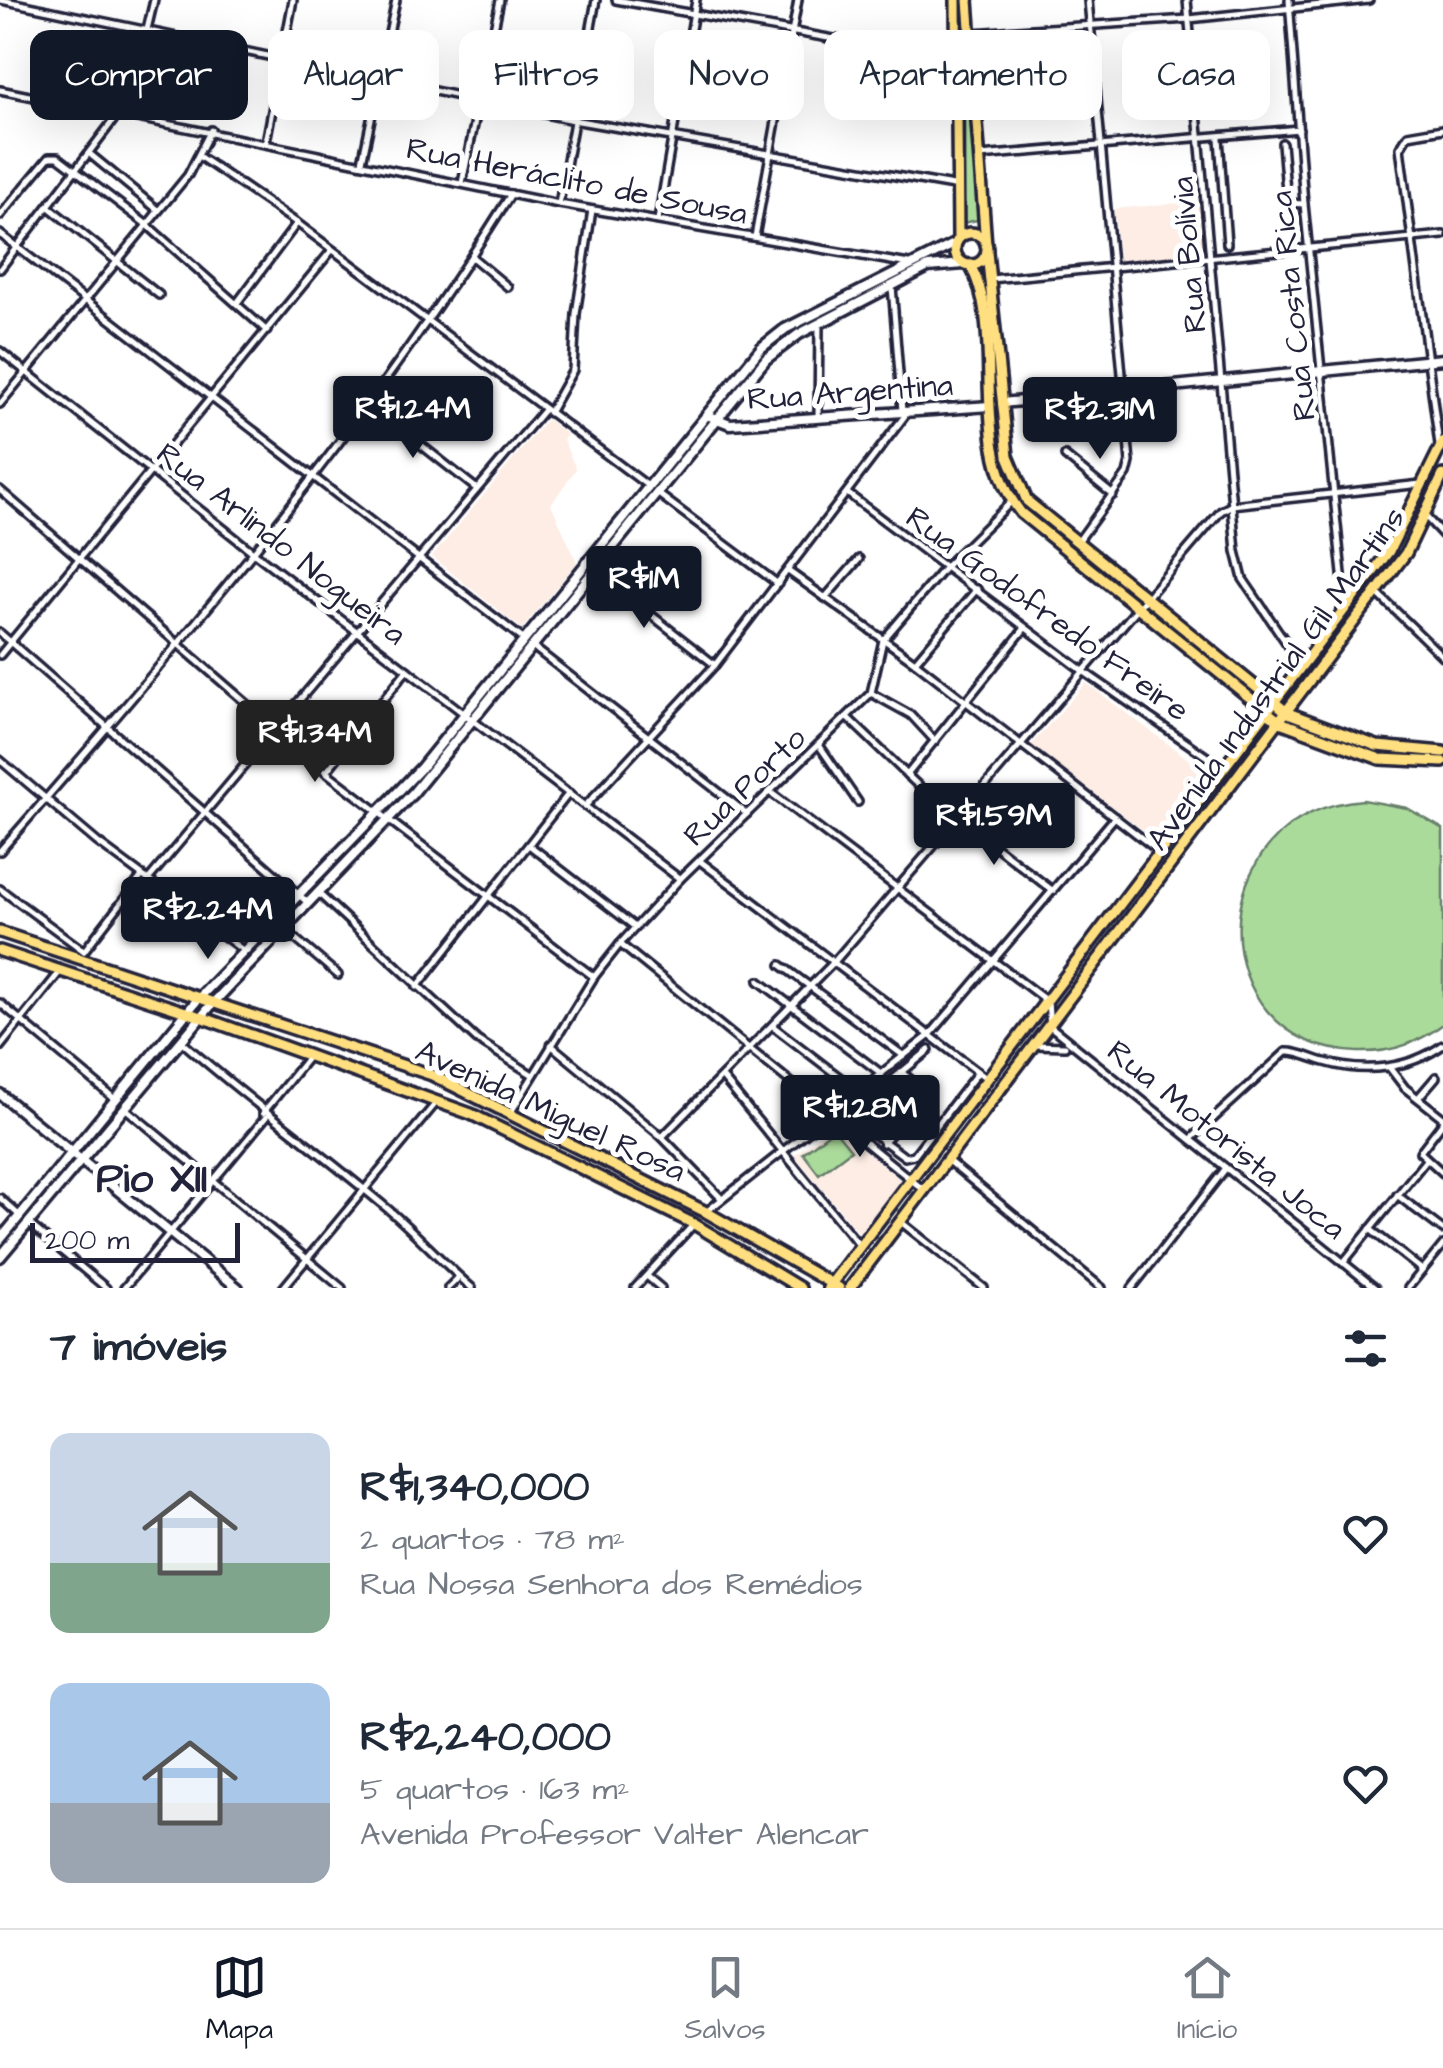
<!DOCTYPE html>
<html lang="pt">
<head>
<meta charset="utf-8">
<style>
	body { margin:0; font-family:"Architects Daughter",sans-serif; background:#f2f2f3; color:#1f2937; height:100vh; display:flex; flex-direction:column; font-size:38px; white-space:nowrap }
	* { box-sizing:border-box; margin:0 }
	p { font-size:32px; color:#747a83 }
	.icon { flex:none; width:55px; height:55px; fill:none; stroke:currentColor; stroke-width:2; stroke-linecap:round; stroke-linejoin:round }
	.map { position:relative; height:1288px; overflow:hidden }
	.side { display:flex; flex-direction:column; background:#fff; flex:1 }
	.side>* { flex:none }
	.hud { position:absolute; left:30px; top:30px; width:1385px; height:90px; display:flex; gap:20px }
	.scale { position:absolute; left:30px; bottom:25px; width:210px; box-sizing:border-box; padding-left:10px; border:5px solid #22223b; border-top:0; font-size:28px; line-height:35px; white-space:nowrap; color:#22223b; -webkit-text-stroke:8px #fff; paint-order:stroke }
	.price { position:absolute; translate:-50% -85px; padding:0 22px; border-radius:10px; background:#111827; color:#fff; font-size:32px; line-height:65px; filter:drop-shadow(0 2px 5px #0008) }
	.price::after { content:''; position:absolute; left:50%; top:60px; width:30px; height:22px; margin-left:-15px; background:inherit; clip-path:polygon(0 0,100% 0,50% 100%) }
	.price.selected { background:#222; color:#fff }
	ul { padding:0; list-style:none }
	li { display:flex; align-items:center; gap:30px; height:250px; padding:0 50px }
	li span { display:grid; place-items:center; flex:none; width:280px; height:200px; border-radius:20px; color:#555 }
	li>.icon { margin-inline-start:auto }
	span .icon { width:120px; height:120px; fill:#fffc; stroke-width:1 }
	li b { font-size:42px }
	h2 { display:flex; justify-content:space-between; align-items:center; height:120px; padding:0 50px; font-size:42px }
	.tag { padding:0 35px; border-radius:20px; background:#fff; box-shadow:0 10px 40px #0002; font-size:35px; line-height:90px }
	.tag.selected { background:#111827; color:#fff }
	.menu { display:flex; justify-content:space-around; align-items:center; height:140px; border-top:2px solid #e0e1e3; background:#fff; font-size:28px; color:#747a83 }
	.menu a { display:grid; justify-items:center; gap:5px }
	.menu .selected { color:#111827 }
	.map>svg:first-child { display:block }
</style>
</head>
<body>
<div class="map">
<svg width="1443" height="1288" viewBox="0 0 1443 1288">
	<rect width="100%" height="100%" fill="#fff"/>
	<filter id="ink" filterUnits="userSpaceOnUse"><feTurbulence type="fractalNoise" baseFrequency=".01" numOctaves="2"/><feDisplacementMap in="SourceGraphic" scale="20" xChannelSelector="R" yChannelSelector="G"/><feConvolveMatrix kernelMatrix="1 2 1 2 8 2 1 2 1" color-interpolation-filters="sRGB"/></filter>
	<g filter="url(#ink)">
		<g fill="#fdede5">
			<polygon points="1201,201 1206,254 1119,263 1114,209"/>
			<polygon points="547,419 567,435 563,440 576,469 551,504 577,562 522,629 432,557"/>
			<polygon points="1086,683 1211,776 1160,843 1031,745"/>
			<polygon points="833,1125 901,1180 859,1233 794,1155"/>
		</g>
		<g fill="#abdb9b" stroke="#667e6b" stroke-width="2.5">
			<polygon points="968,51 982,219 963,223 965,62"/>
			<path d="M1363,800l44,8 36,21v195c-24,19 -54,29 -85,28 -160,-6 -160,-239 5,-252z"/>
			<polygon points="834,1129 851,1150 819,1174 803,1153"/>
		</g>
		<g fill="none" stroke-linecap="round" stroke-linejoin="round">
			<g stroke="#22223b" stroke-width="12">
				<g id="minor">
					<polyline points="1,0 573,120 959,187"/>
					<polyline points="616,0 957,61"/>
					<polyline points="1187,0 1236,551 1243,579 1302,666"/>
					<polyline points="1289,0 1304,204 1345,603"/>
					<polyline points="972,33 1189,19 1369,0"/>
					<polyline points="0,90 559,204 909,264"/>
					<polyline points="127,114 154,0"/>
					<polyline points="1219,138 1227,244"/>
					<polyline points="266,142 293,0"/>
					<polyline points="1282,143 1287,203 1304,204"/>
					<polyline points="91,155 158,210"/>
					<polyline points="980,156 1299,129"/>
					<polyline points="200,157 297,223 648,486"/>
					<polyline points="362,162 396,0"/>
					<polyline points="462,183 500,0"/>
					<polyline points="559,204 596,0"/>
					<polyline points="49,207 159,295"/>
					<polyline points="0,216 49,157 58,157 146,224 267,331"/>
					<polyline points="658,220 696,0"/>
					<polyline points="0,234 523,639"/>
					<polyline points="755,237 798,0"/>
					<polyline points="472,257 508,287"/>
					<polyline points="0,269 119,113"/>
					<polyline points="991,279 1443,235"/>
					<polyline points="892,286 902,411"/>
					<polyline points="237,303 297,223"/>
					<polyline points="0,351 253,552 680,879"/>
					<polyline points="0,404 188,175 211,130"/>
					<polyline points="369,404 477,489"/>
					<polyline points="549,413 573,370 576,314 592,210"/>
					<polyline points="818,418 819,325"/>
					<polyline points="1439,445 1400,148 1408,135 1443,129"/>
					<polyline points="1065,456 1113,495"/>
					<polyline points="0,490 326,772 594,977"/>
					<polyline points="657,493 778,584"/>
					<polyline points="847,493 1083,671 1223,768"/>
					<polyline points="1425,516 1443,535"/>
					<polyline points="1077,543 1127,474 1130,462 1088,0"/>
					<polyline points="594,570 715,665"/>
					<polyline points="788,571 915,662 1161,853"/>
					<polyline points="1377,593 1443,657"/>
					<polyline points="825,598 859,559"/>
					<polyline points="0,633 307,902"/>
					<polyline points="532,646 747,814"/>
					<polyline points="0,655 332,250"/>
					<polyline points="915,662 977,589"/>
					<polyline points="871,693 911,715 935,741"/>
					<polyline points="848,718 954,820"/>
					<polyline points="819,745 858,802"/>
					<polyline points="0,760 97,842 244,951"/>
					<polyline points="326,772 407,670"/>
					<polyline points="907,775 1025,628"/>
					<polyline points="770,792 1048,1002 1050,1026 1375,1288"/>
					<polyline points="586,805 715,665 907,413"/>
					<polyline points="958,817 1053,891"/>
					<polyline points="529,845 635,927"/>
					<path d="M0,851c183,-209 364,-421 511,-657"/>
					<polyline points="700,861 986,1078"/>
					<polyline points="148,880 544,410"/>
					<polyline points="0,889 84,951"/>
					<polyline points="317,892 477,1040 533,1075"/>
					<polyline points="285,930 338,975"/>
					<polyline points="620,944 925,1191"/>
					<polyline points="84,951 142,876"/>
					<polyline points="781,965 904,1056"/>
					<polyline points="759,981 882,1074"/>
					<polyline points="417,987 569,793"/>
					<polyline points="0,1003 116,1100"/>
					<polyline points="774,1027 859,1092"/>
					<path d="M181,1041c67,59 140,111 208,169 29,25 54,53 83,78"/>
					<polyline points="551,1045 662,1137 721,1198"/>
					<polyline points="1035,1045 1065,1046"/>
					<polyline points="0,1047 59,973"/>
					<polyline points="929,1050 852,1113 855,1120 905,1157 914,1155 978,1072"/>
					<polyline points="1389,1067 1405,1088 1443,1118"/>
					<polyline points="722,1077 859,1245"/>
					<polyline points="1418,1098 1436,1077"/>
					<polyline points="125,1108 342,1288"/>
					<polyline points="511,1112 594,977 620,944 680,879 871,693 883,640 946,566 1012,501"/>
					<polyline points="263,1113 308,1057"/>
					<polyline points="1443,1122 1420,1152 1443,1173"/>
					<polyline points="662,1137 834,962 1221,511 1232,505 1421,484"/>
					<path d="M1191,1139l95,-87c13,-1 26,7 39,10 40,12 84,7 118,-17"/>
					<polyline points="883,1143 922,1097 920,1087 901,1072"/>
					<polyline points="947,1160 1102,1288"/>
					<polyline points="1397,1195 1443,1230"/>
					<polyline points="0,1198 20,1216"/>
					<polyline points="706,1212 930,1035 1115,817"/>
					<polyline points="901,1222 984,1288"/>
					<polyline points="28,1223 106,1288"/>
					<polyline points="1370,1229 1422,1270"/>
					<polyline points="1343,1263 1426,1160"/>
					<polyline points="648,1277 661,1288"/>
					<polyline points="124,1288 266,1117"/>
					<polyline points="283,1288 436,1103"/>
					<polyline points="448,1288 459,1277"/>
					<polyline points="635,1288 694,1224"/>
					<polyline points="1132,1288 1226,1168"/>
					<polyline points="1408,1288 1443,1245"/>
				</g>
			</g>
			<g stroke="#22223b" stroke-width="15">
				<g id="tertiary">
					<polyline points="1002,403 1443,359"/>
					<polyline points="707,415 730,424 990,406"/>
					<polyline points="0,1094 238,1288"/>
				</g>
			</g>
			<g stroke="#22223b" stroke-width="15">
				<g id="secondary">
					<polyline points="0,1240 198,999 421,768 761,348 785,329 956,243"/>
					<polyline points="0,1257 213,1003 413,793 766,359 799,334 928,267 964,264"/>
				</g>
			</g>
			<g stroke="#22223b" stroke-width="16">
				<g id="primary">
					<polyline points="956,0 958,239"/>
					<polyline points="968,0 986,245"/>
					<circle cx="971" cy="249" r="16"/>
					<polyline points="987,252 1008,456 1027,501 1288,713 1377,746 1443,752"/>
					<path d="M970,265c38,66 -4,179 51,248l259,209 100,37 63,3"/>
					<polyline points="0,932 432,1075 706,1212 839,1288"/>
					<polyline points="0,951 201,1017 471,1114 694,1224 800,1288"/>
					<polyline points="828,1288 1389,551 1443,442"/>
					<polyline points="850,1288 1406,553 1443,475"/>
				</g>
			</g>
			<use href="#minor" stroke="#fff" stroke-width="5"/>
			<use href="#tertiary" stroke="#fff" stroke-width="8"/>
			<use href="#secondary" stroke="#fff" stroke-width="8"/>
			<use href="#primary" stroke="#ffdf80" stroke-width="9"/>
		</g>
	</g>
	<g text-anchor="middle" stroke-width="10" stroke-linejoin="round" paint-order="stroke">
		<g font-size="32" fill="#22223b" stroke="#fff">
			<text transform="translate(577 180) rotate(11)" y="11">Rua Heráclito de Sousa</text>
			<text transform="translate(1188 255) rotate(-95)" y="11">Rua Bolívia</text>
			<text transform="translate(1292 306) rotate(-96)" y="11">Rua Costa Rica</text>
			<text transform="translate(850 391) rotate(-4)" y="11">Rua Argentina</text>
			<text transform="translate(282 543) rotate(38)" y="11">Rua Arlindo Nogueira</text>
			<text transform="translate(1048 613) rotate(36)" y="11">Rua Godofredo Freire</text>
			<text transform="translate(1275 678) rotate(-54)" y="11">Avenida Industrial Gil Martins</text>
			<text transform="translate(744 786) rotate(-44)" y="11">Rua Porto</text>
			<text transform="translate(551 1110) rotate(25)" y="11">Avenida Miguel Rosa</text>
			<text transform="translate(1227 1139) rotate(39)" y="11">Rua Motorista Joca</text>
		</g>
		<g font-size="42" font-weight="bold" fill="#22223b" stroke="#fff">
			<text x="152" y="1192">Pio XII</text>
		</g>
	</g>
</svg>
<div class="scale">200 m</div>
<b class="price" style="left:413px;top:461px">R$1.24M</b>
<b class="price" style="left:1100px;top:462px">R$2.31M</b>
<b class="price" style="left:644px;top:631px">R$1M</b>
<b class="price selected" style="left:315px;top:785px">R$1.34M</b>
<b class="price" style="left:994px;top:868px">R$1.59M</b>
<b class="price" style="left:208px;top:962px">R$2.24M</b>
<b class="price" style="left:860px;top:1160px">R$1.28M</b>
<div class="hud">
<a class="tag selected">Comprar</a>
<a class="tag">Alugar</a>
<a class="tag">Filtros</a>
<a class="tag">Novo</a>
<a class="tag">Apartamento</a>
<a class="tag">Casa</a>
</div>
</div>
<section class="side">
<h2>7 imóveis<svg class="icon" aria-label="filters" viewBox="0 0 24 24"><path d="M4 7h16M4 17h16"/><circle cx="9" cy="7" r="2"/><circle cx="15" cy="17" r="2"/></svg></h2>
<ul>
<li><span style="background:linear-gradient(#c9d6e8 65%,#7fa58c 0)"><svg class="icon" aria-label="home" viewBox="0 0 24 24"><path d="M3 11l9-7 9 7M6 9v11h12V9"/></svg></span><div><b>R$1,340,000</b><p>2 quartos · 78 m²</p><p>Rua Nossa Senhora dos Remédios</p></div><svg class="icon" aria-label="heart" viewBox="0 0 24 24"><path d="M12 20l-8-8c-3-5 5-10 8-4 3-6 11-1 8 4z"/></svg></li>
<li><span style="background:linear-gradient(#a9c7e8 60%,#9aa5b1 0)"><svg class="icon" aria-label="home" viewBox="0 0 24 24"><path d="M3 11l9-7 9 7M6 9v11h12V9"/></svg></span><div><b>R$2,240,000</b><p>5 quartos · 163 m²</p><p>Avenida Professor Valter Alencar</p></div><svg class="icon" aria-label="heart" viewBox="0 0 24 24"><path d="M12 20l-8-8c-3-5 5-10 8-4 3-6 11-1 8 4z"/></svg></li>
</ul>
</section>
<nav class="menu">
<a class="selected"><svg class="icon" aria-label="map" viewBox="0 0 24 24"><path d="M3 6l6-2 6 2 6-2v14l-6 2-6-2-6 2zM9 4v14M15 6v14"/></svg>Mapa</a>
<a><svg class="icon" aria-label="saved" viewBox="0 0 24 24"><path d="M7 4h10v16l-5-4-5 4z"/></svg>Salvos</a>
<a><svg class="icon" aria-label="home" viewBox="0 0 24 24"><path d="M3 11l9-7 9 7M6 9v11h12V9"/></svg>Início</a>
</nav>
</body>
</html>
